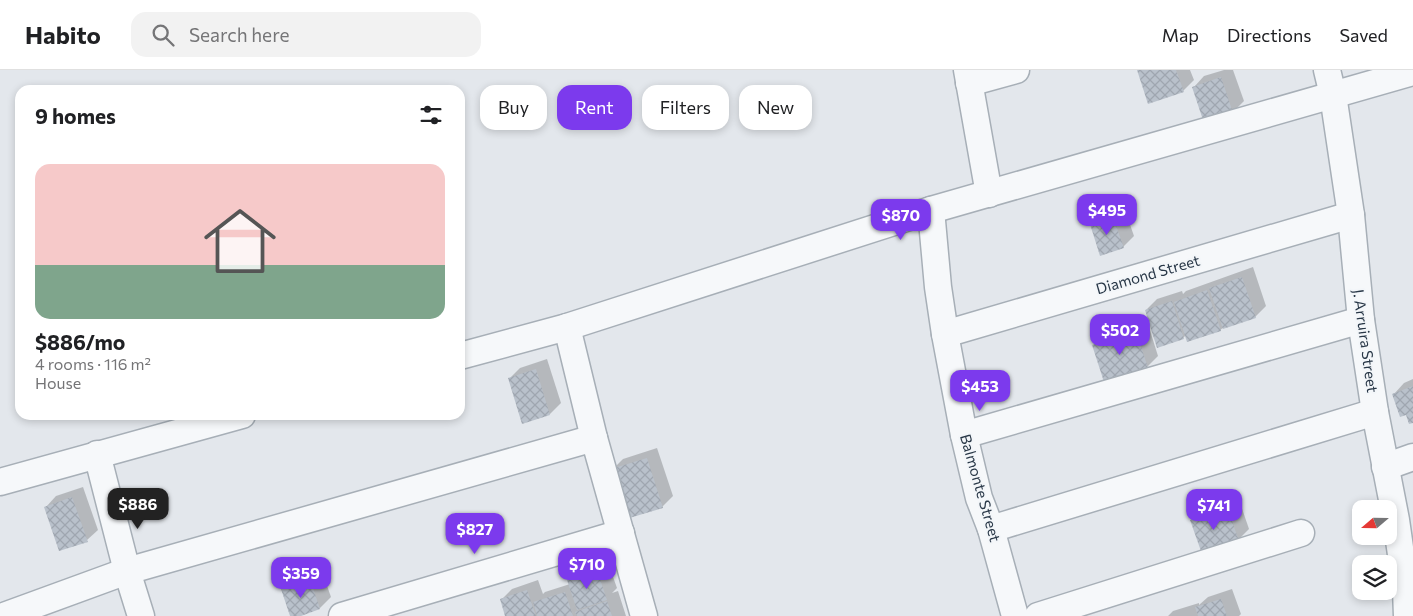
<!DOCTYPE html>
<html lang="en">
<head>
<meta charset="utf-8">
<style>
	body { margin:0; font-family:Commissioner,sans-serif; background:#f2f2f2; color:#202124; height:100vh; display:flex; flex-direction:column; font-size:19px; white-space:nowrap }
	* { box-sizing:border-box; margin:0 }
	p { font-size:16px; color:#757577 }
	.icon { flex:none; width:28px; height:28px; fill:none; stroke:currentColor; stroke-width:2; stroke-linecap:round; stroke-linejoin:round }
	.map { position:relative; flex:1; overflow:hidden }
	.side { position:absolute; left:15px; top:15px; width:450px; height:335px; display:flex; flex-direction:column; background:#fff; border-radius:15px; box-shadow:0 2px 8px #0003 }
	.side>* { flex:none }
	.hud { position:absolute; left:480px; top:15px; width:475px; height:45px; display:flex; gap:10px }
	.needle { width:32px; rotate:250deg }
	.controls { position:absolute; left:1352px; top:430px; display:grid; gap:10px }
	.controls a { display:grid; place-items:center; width:45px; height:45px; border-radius:10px; background:#fff; box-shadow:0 2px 8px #0003; font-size:25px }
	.price { position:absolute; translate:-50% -42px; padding:0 11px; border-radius:10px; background:#7c3aed; color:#fff; font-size:16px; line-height:32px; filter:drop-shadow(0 1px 2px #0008) }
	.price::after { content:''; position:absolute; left:50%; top:30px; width:15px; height:11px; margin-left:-8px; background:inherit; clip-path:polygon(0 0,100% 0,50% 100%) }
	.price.active { background:#222; color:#fff }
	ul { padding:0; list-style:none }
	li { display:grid; align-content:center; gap:10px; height:265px; padding:0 20px }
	li span { display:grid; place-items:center; height:155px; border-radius:15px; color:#555 }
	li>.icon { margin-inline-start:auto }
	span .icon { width:90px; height:90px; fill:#fffc; stroke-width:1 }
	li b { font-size:21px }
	h2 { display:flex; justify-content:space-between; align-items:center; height:60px; padding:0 20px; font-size:21px }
	.chip { padding:0 18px; border-radius:15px; background:#fff; box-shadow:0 2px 8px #0003; font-size:18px; line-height:45px }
	.chip.active { background:#7c3aed; color:#fff }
	header { display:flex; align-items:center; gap:30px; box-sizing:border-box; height:70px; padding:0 25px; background:#fff; border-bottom:1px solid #e0e0e0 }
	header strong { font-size:24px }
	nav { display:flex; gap:28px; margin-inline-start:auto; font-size:18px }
	.search { width:350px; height:45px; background:#f2f2f2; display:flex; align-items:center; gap:12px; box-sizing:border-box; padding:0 18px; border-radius:15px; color:#757577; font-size:19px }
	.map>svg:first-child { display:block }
</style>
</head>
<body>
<header>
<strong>Habito</strong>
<div class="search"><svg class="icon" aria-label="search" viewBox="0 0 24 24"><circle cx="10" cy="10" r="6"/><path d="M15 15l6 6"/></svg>Search here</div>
<nav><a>Map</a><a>Directions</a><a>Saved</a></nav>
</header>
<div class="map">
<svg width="1413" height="546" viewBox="0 0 1413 546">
	<defs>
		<pattern id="building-cross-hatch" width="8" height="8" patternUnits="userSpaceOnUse" patternTransform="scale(1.25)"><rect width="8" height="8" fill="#b9c1cb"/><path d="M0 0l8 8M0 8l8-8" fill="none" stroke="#9fa6b0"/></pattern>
	</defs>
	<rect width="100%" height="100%" fill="#e3e7ec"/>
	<g fill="#0003">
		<polygon points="1138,0 1190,0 1194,10 1183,21"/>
		<polygon points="1224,0 1233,0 1244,31 1233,42 1194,17 1204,6"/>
		<polygon points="1124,137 1134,166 1123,177 1091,155 1102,144"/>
		<polygon points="1253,197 1266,236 1255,247 1223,258 1220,260 1186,265 1183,268 1146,240 1157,229 1182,221 1183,224 1186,221"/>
		<polygon points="1147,251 1158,286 1147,297 1094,276 1104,265"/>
		<polygon points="547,289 561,333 550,344 523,352 509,309 520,298"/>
		<polygon points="1413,309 1413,352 1394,324 1404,313"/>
		<polygon points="657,378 673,426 662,437 612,400 623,389"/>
		<polygon points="83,417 98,460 87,470 46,437 56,426"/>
		<polygon points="1238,427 1249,459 1238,470 1192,450 1203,439"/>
		<polygon points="607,490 617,518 612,523 618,521 626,546 507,546 501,530 512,519 538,510 543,524 545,522 570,514 569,510 580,499"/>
		<polygon points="321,499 331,527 320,538 297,546 291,546 282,519 293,509"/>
		<polygon points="1232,519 1241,544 1239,546 1168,546 1173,541 1199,533 1199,535 1208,527"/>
	</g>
	<g fill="url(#building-cross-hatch)">
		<polygon points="1137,0 1176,0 1184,22 1148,34"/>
		<polygon points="1221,7 1233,43 1204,53 1192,17"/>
		<polygon points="1113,147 1124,178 1100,186 1090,154"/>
		<polygon points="1242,207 1256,248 1223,259 1209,218"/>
		<polygon points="1207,220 1221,261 1187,272 1174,232"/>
		<polygon points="1172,231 1184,269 1157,278 1145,240"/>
		<polygon points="1136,261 1148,298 1104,312 1092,275"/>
		<polygon points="536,299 550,345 522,354 508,308"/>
		<polygon points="1413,316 1413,353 1409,354 1406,345 1400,347 1392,324"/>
		<polygon points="647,388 663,438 626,449 611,399"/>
		<polygon points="72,427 88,472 59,481 44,437"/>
		<polygon points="1227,437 1239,471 1202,484 1190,450"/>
		<polygon points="597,500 607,530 577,540 567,510"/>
		<polygon points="310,509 320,539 301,546 290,546 281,519"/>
		<polygon points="527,520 536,546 505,546 500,529"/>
		<polygon points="565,522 573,546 537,546 533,532"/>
		<polygon points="1221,529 1227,546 1198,546 1195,537"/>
		<polygon points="607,531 612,546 577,546 575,542"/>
	</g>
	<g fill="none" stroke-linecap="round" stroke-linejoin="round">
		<g stroke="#a7afb7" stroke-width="29">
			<g id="street">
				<polyline points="967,0 989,124"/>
				<polyline points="1327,0 1333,25 1351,145 1361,250 1375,342 1396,450 1406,519 1407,546"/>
				<polyline points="969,13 1016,0"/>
				<polyline points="931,140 938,217 945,264 964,365 979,428 991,459 1015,546"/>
				<polyline points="567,257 594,368 644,546"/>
				<polyline points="945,264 1351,145"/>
				<polyline points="460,286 567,257 931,140 1413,2"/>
				<polyline points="964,365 1361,250"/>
				<polyline points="97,384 127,501 141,546"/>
				<polyline points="1385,397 1413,387"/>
				<polyline points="0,412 242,345"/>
				<polyline points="991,459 1375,342"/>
				<polyline points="4,546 127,501 594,368"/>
				<polyline points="342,546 621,463"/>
				<polyline points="1038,546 1301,463"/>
			</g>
		</g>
		<use href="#street" stroke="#f6f8fa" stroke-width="26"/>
	</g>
	<g text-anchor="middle" stroke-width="4" stroke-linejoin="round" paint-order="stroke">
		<g font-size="15" fill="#283747" stroke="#f3f6f9">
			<text transform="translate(1148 205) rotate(-16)" y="5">Diamond Street</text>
			<text transform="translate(1365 271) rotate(82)" y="5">J. Arruira Street</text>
			<text transform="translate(980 418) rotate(74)" y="5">Balmonte Street</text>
		</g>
	</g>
</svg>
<div class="controls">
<a><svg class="needle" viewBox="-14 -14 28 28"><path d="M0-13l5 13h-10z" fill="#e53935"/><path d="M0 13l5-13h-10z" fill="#757577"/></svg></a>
<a><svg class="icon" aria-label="layers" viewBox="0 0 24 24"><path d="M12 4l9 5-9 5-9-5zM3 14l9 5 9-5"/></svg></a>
</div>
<b class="price" style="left:1107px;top:166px">$495</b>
<b class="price" style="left:901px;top:171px">$870</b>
<b class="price" style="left:1120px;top:286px">$502</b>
<b class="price" style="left:980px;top:342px">$453</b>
<b class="price active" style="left:138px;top:460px">$886</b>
<b class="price" style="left:1214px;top:461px">$741</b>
<b class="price" style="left:475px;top:485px">$827</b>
<b class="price" style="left:587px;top:520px">$710</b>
<b class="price" style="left:301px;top:529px">$359</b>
<div class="hud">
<a class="chip">Buy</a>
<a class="chip active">Rent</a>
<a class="chip">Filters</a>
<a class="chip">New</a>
</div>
<section class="side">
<h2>9 homes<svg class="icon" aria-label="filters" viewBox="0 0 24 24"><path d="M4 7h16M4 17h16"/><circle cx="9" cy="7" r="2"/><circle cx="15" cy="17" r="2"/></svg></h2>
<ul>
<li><span style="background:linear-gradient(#f6c9c9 65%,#7fa58c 0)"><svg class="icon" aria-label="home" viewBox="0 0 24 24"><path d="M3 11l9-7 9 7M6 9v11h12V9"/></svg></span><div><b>$886/mo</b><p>4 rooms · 116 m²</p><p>House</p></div></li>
</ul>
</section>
</div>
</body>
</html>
